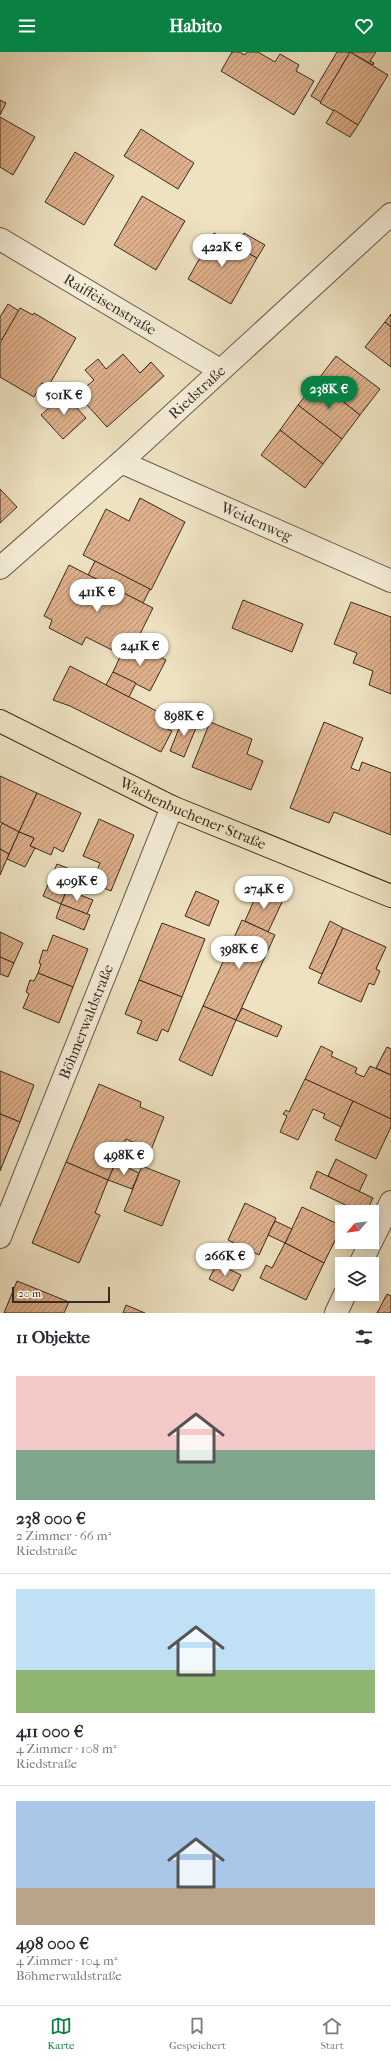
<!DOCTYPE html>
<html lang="de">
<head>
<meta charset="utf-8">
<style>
	body { margin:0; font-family:"IM FELL French Canon",serif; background:#f7f7f7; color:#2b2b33; height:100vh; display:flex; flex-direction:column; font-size:15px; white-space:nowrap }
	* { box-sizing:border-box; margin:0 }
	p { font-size:13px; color:#7c7c81 }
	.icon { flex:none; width:22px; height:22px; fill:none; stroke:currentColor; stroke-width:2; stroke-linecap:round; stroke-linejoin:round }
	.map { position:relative; height:1261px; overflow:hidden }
	.sheet { display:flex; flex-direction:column; background:#fff; flex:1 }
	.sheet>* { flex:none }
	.needle { width:26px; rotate:242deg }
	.tools { position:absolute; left:335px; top:1153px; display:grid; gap:8px }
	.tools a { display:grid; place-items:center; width:44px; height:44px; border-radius:0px; background:#fff; box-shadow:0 2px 10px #0003; font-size:20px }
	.scale { position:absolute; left:12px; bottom:10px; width:98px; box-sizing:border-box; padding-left:4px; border:2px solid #372b22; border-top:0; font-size:11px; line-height:14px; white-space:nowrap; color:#372b22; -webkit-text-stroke:3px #f4ecd7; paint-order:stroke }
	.price { position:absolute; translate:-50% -34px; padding:0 9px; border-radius:14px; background:#fff; color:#222; font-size:13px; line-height:26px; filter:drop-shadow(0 1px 2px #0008) }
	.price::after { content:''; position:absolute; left:50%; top:24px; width:12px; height:9px; margin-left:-6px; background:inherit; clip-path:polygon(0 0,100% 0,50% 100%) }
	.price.current { background:#0b8043; color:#fff }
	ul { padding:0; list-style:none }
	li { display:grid; align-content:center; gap:8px; height:212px; padding:0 16px }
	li+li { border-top:1px solid #e1e1e2 }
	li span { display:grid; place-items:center; height:124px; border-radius:0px; color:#555 }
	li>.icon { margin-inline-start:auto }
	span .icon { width:72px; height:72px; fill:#fffc; stroke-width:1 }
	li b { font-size:17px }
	h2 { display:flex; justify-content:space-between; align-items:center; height:48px; padding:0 16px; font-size:17px }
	header { display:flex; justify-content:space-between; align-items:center; height:52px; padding:0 16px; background:#0b8043; color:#fff; font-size:18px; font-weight:700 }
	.dock { display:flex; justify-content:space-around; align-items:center; height:56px; border-top:1px solid #e1e1e2; background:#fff; font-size:11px; color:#7c7c81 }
	.dock a { display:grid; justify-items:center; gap:2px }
	.dock .current { color:#0b8043 }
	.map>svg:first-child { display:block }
</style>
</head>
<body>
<header><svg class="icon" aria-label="menu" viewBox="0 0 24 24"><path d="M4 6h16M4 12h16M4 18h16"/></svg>Habito<svg class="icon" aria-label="heart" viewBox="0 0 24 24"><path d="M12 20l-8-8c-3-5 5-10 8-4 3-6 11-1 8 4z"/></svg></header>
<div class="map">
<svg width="391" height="1261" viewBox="0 0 391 1261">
	<defs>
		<pattern id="building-hatch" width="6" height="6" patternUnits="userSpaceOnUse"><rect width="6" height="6" fill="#deb08b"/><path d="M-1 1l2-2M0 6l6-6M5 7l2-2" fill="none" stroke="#b58f71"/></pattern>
	</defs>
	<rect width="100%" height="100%" fill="#eee2c1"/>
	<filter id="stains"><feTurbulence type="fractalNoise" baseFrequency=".005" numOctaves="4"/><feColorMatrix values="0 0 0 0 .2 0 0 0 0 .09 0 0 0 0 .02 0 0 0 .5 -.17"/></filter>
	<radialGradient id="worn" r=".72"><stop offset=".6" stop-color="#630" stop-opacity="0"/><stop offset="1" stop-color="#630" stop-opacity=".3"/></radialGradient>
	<g fill="url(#building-hatch)" stroke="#372b22">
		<polygon points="232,0 239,0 245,3 247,0 258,0 275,10 280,2 299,13 296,19 314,29 294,63 221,19"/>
		<polygon points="337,0 350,0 321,50 311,44"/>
		<polygon points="350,0 376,0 370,9 374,11 373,13"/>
		<polygon points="350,0 388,23 358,73 320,51"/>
		<polygon points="0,48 6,51 0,63"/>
		<polygon points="334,58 358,73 350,85 326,71"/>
		<polygon points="0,65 35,85 13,123 0,115"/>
		<polygon points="141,77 194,111 178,137 124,104"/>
		<polygon points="75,100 114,124 84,173 45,150"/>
		<polygon points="142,144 185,169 156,218 114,193"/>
		<polygon points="214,181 257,206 231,252 188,227"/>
		<polygon points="244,181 265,193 257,206 237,195"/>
		<polygon points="8,252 19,259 2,288 0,287 0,265"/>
		<polygon points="20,256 33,263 34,261 76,286 48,335 42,331 34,345 0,325 0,291"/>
		<polygon points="391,262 391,275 385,270"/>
		<polygon points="385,270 391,275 391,315 365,295"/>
		<polygon points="123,302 140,321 151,310 164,324 107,375 77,342 94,328 85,318 98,307 106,317"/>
		<polygon points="336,304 380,337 360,363 317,329"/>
		<polygon points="317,329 360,363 342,387 298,353"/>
		<polygon points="64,342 86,366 63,387 41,363"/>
		<polygon points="298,353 342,387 323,412 280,378"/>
		<polygon points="280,378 323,412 305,436 261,403"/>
		<polygon points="0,437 17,455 0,471"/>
		<polygon points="140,446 185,470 151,538 83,503 106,457 129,469"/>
		<polygon points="95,509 150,537 143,551 88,523"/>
		<polygon points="69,513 153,556 128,606 86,585 82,593 49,576 52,568 44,564"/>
		<polygon points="243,548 303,572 292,600 232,576"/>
		<polygon points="351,550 391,565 391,642 369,633 373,619 353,611 357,601 334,592"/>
		<polygon points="134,592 166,608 150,639 113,620 121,603 128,606"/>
		<polygon points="70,614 170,666 165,676 172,679 161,700 70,654 53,648"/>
		<polygon points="113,620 136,631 129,645 106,633"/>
		<polygon points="183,666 198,671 184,705 170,699"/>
		<polygon points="210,670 252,687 247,702 263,709 251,738 192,715"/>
		<polygon points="324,670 363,686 351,716 359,719 362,710 391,721 391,783 334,760 329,771 290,756"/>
		<polygon points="0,724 37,741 19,780 0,770"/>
		<polygon points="37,741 81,761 63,800 54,795 51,803 35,796 30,794 34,786 19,780"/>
		<polygon points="99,767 134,783 111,839 92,831 100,811 83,804"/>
		<polygon points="2,771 19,780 9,802 0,797 0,776"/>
		<polygon points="19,780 34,786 30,794 35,796 25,815 7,807"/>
		<polygon points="0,797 9,802 0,823"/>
		<polygon points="57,812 75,819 61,852 43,844"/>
		<polygon points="259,837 283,848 268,880 245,869"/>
		<polygon points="67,838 93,848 87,862 61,852"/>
		<polygon points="196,839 219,849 209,874 185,864"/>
		<polygon points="61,852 90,863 84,878 56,866"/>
		<polygon points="242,868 275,883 236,968 203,954"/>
		<polygon points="330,869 343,876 322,922 309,916"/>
		<polygon points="162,871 205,887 182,945 139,928"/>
		<polygon points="343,876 386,895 376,917 380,919 374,933 369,931 361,950 318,931"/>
		<polygon points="0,880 23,891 14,911 0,905"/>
		<polygon points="53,883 88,897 73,935 38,921 41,912 39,911 43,898 47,899"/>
		<polygon points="0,905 14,911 8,925 0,922"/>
		<polygon points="38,921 73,935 59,971 23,956 29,942 26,940 30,928 34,929"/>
		<polygon points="139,928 182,945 168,980 162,977 157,989 137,981 142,969 125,962"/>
		<polygon points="203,954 236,968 212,1024 179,1008"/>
		<polygon points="242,956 282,974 277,985 236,968"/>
		<polygon points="321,994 333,1000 331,1004 357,1016 355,1021 364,1025 370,1014 391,1023 391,1067 305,1027"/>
		<polygon points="387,995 391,997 391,1023 376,1016"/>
		<polygon points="0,1019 34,1033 20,1070 0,1062"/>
		<polygon points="305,1027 353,1049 341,1075 323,1066 325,1062 313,1057 298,1088 280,1080 287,1064 283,1062 286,1058 289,1060"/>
		<polygon points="99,1032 141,1050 140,1055 164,1065 151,1098 126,1087 108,1128 66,1110"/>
		<polygon points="353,1049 391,1067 391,1075 376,1107 335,1088"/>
		<polygon points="0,1062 20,1070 0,1119"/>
		<polygon points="336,1107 367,1123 359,1140 328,1124"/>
		<polygon points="66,1110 108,1128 95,1161 100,1163 79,1211 32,1191"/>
		<polygon points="116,1110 139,1121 132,1137 108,1128"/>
		<polygon points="142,1114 180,1129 162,1174 124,1159"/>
		<polygon points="317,1119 373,1146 366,1160 360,1160 310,1136"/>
		<polygon points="245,1151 276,1166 259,1203 228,1188"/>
		<polygon points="302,1155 342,1174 324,1211 285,1191"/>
		<polygon points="275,1169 292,1177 285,1191 268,1183"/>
		<polygon points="285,1191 324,1211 306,1248 260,1226 266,1213 272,1216"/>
		<polygon points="217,1211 241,1223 233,1239 209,1227"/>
		<polygon points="17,1229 69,1250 64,1261 4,1261"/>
		<polygon points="387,1242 391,1244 391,1261 377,1261"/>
		<polygon points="126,1253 145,1261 123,1261"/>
	</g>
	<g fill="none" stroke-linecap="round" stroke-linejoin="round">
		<g stroke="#65594a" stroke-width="24">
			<g id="minor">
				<path id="s1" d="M0,187l220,131"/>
				<path id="s2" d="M121,410l270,119"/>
				<path id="s3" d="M0,516l121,-106 270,-248"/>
				<path id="s4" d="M0,1185l172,-430"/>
				<polyline points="372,1188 391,1150"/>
				<polyline points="360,1212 371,1190"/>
				<polyline points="336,1261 345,1242"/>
			</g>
		</g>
		<g stroke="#372b22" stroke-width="24">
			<g id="major">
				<path id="s5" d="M0,669l172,86 219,89"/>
			</g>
		</g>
		<use href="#minor" stroke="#f4ecd7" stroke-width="22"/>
		<use href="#major" stroke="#eee2c1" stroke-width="22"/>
	</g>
	<g text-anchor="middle" stroke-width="3" stroke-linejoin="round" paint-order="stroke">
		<g font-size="15" fill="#372b22" stroke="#f4ecd7">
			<text dy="5" stroke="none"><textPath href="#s1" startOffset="128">Raiffeisenstraße</textPath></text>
			<text dy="5" stroke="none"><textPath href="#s3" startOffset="264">Riedstraße</textPath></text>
			<text dy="5" stroke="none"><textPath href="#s2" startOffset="148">Weidenweg</textPath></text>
			<text dy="5" stroke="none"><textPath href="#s5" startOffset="214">Wachenbuchener Straße</textPath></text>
			<text dy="5" stroke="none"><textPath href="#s4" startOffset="232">Böhmerwaldstraße</textPath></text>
		</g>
	</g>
	<rect width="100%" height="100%" filter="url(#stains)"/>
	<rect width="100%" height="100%" fill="url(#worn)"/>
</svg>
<div class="tools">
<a><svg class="needle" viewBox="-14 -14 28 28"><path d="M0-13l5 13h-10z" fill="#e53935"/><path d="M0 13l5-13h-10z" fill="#7c7c81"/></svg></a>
<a><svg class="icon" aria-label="layers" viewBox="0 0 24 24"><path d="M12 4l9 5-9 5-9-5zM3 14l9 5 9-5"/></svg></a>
</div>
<div class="scale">20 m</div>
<b class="price" style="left:222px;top:216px">422K €</b>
<b class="price current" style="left:329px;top:358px">238K €</b>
<b class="price" style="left:64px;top:364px">501K €</b>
<b class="price" style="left:97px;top:561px">411K €</b>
<b class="price" style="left:140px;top:615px">241K €</b>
<b class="price" style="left:184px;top:685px">898K €</b>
<b class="price" style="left:77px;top:850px">409K €</b>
<b class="price" style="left:264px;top:858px">274K €</b>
<b class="price" style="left:239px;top:918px">398K €</b>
<b class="price" style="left:124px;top:1124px">498K €</b>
<b class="price" style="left:225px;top:1225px">266K €</b>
</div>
<section class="sheet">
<h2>11 Objekte<svg class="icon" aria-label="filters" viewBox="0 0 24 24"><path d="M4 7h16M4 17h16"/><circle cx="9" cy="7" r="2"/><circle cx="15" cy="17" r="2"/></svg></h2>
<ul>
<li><span style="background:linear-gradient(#f6c9c9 60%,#7fa58c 0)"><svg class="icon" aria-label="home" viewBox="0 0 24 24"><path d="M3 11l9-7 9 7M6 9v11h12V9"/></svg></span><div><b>238 000 €</b><p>2 Zimmer · 66 m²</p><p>Riedstraße</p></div></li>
<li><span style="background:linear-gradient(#bfe0f5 65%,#8fb573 0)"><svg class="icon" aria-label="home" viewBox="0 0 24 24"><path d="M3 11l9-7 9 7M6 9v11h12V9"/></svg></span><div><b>411 000 €</b><p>4 Zimmer · 108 m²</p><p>Riedstraße</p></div></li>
<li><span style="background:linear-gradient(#a9c7e8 70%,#b9a48a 0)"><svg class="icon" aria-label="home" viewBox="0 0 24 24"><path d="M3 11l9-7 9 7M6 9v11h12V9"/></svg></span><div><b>498 000 €</b><p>4 Zimmer · 104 m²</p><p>Böhmerwaldstraße</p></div></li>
</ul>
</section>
<nav class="dock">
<a class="current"><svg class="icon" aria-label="map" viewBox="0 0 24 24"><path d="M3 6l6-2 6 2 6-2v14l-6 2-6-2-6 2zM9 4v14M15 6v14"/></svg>Karte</a>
<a><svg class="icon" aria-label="saved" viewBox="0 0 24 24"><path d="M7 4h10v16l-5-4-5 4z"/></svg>Gespeichert</a>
<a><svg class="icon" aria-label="home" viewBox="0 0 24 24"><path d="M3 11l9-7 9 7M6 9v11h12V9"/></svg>Start</a>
</nav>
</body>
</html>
